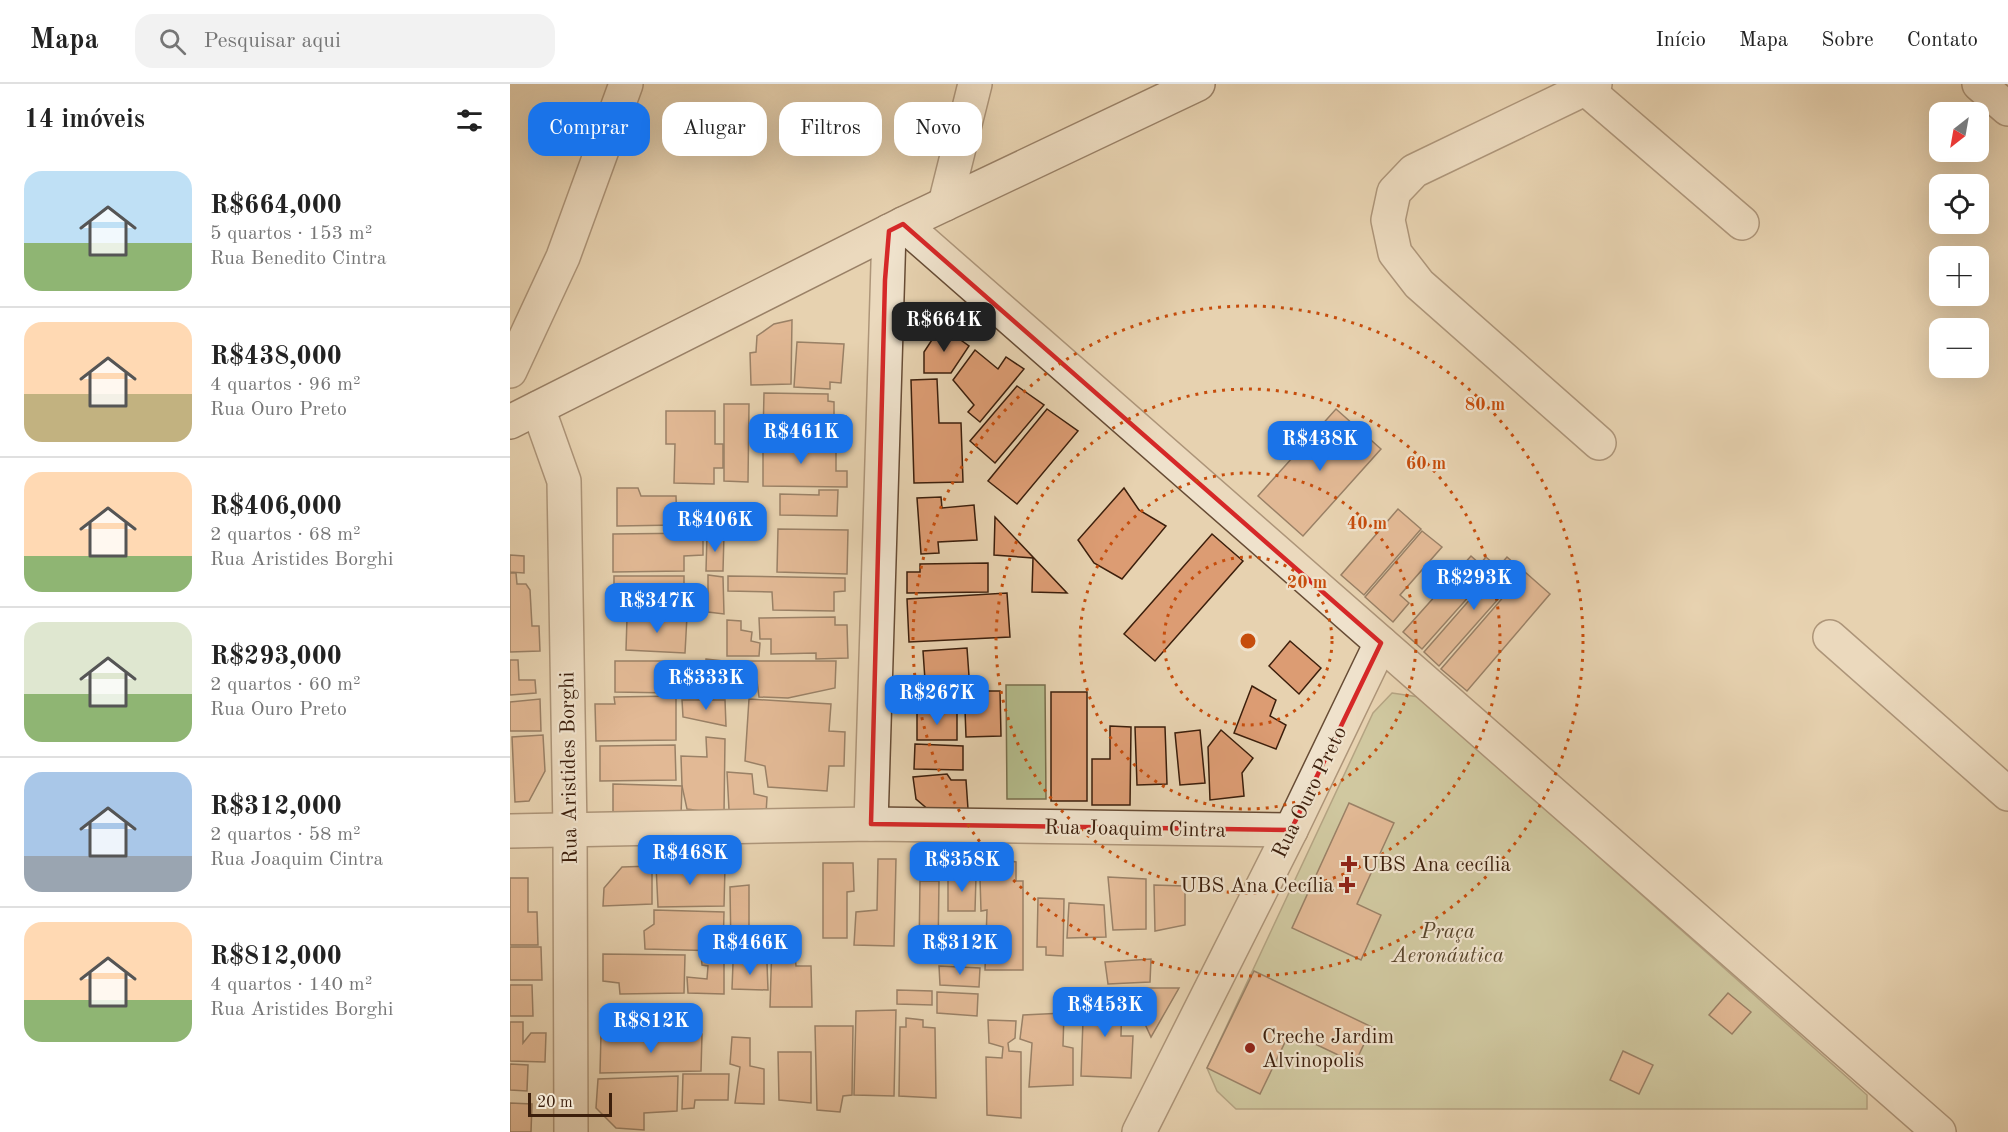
<!DOCTYPE html>
<html lang="pt">
<head>
<meta charset="utf-8">
<style>
	body { margin:0; font-family:"Old Standard TT",serif; background:#f2f2f2; color:#222; height:100vh; display:flex; flex-direction:column; font-size:22px; white-space:nowrap }
	* { box-sizing:border-box; margin:0 }
	p { font-size:20px; color:#767676 }
	.icon { flex:none; width:33px; height:33px; fill:none; stroke:currentColor; stroke-width:2; stroke-linecap:round; stroke-linejoin:round }
	.map { position:relative; flex:1; overflow:hidden }
	.sheet { display:flex; flex-direction:column; background:#fff; width:510px }
	.sheet>* { flex:none }
	.guide { position:absolute; left:18px; top:18px; width:570px; height:54px; display:flex; gap:12px }
	.needle { width:39px; rotate:211deg }
	.controls { position:absolute; left:1419px; top:18px; display:grid; gap:12px }
	.controls a { display:grid; place-items:center; width:60px; height:60px; border-radius:12px; background:#fff; box-shadow:0 6px 24px #0002; font-size:30px }
	.scale { position:absolute; left:18px; bottom:15px; width:84px; box-sizing:border-box; padding-left:6px; border:3px solid #3c1f0c; border-top:0; font-size:16px; line-height:21px; white-space:nowrap; color:#3c1f0c; -webkit-text-stroke:4px #efe2cc; paint-order:stroke }
	.price { position:absolute; translate:-50% -51px; padding:0 14px; border-radius:12px; background:#1a73e8; color:#fff; font-size:20px; line-height:39px; filter:drop-shadow(0 2px 3px #0008) }
	.price::after { content:''; position:absolute; left:50%; top:36px; width:18px; height:14px; margin-left:-9px; background:inherit; clip-path:polygon(0 0,100% 0,50% 100%) }
	.price.active { background:#222; color:#fff }
	ul { padding:0; list-style:none }
	li { display:flex; align-items:center; gap:18px; height:150px; padding:0 24px }
	li+li { border-top:2px solid #e0e0e0 }
	li span { display:grid; place-items:center; flex:none; width:168px; height:120px; border-radius:18px; color:#555 }
	li>.icon { margin-inline-start:auto }
	span .icon { width:72px; height:72px; fill:#fffc; stroke-width:1 }
	li b { font-size:26px }
	h2 { display:flex; justify-content:space-between; align-items:center; height:72px; padding:0 24px; font-size:26px }
	.chip { padding:0 21px; border-radius:18px; background:#fff; box-shadow:0 6px 24px #0002; font-size:21px; line-height:54px }
	.chip.active { background:#1a73e8; color:#fff }
	header { display:flex; align-items:center; gap:36px; box-sizing:border-box; height:84px; padding:0 30px; background:#fff; border-bottom:2px solid #e0e0e0 }
	header strong { font-size:28px }
	nav { display:flex; gap:33px; margin-inline-start:auto; font-size:21px }
	.search { width:420px; height:54px; background:#f2f2f2; display:flex; align-items:center; gap:15px; box-sizing:border-box; padding:0 21px; border-radius:18px; color:#767676; font-size:22px }
	main { display:flex; flex:1; min-height:0 }
	.map>svg:first-child { display:block }
</style>
</head>
<body>
<header>
<strong>Mapa</strong>
<div class="search"><svg class="icon" aria-label="search" viewBox="0 0 24 24"><circle cx="10" cy="10" r="6"/><path d="M15 15l6 6"/></svg>Pesquisar aqui</div>
<nav><a>Início</a><a>Mapa</a><a>Sobre</a><a>Contato</a></nav>
</header>
<main>
<section class="sheet">
<h2>14 imóveis<svg class="icon" aria-label="filters" viewBox="0 0 24 24"><path d="M4 7h16M4 17h16"/><circle cx="9" cy="7" r="2"/><circle cx="15" cy="17" r="2"/></svg></h2>
<ul>
<li><span style="background:linear-gradient(#bfe0f5 60%,#8fb573 0)"><svg class="icon" aria-label="home" viewBox="0 0 24 24"><path d="M3 11l9-7 9 7M6 9v11h12V9"/></svg></span><div><b>R$664,000</b><p>5 quartos · 153 m²</p><p>Rua Benedito Cintra</p></div></li>
<li><span style="background:linear-gradient(#ffd9b3 60%,#c2b280 0)"><svg class="icon" aria-label="home" viewBox="0 0 24 24"><path d="M3 11l9-7 9 7M6 9v11h12V9"/></svg></span><div><b>R$438,000</b><p>4 quartos · 96 m²</p><p>Rua Ouro Preto</p></div></li>
<li><span style="background:linear-gradient(#ffd9b3 70%,#8fb573 0)"><svg class="icon" aria-label="home" viewBox="0 0 24 24"><path d="M3 11l9-7 9 7M6 9v11h12V9"/></svg></span><div><b>R$406,000</b><p>2 quartos · 68 m²</p><p>Rua Aristides Borghi</p></div></li>
<li><span style="background:linear-gradient(#dfe7d0 60%,#8fb573 0)"><svg class="icon" aria-label="home" viewBox="0 0 24 24"><path d="M3 11l9-7 9 7M6 9v11h12V9"/></svg></span><div><b>R$293,000</b><p>2 quartos · 60 m²</p><p>Rua Ouro Preto</p></div></li>
<li><span style="background:linear-gradient(#a9c7e8 70%,#9aa5b1 0)"><svg class="icon" aria-label="home" viewBox="0 0 24 24"><path d="M3 11l9-7 9 7M6 9v11h12V9"/></svg></span><div><b>R$312,000</b><p>2 quartos · 58 m²</p><p>Rua Joaquim Cintra</p></div></li>
<li><span style="background:linear-gradient(#ffd9b3 65%,#8fb573 0)"><svg class="icon" aria-label="home" viewBox="0 0 24 24"><path d="M3 11l9-7 9 7M6 9v11h12V9"/></svg></span><div><b>R$812,000</b><p>4 quartos · 140 m²</p><p>Rua Aristides Borghi</p></div></li>
</ul>
</section>
<div class="map">
<svg width="1498" height="1048" viewBox="0 0 1498 1048">
	<rect width="100%" height="100%" fill="#e7d2b0"/>
	<filter id="stains"><feTurbulence type="fractalNoise" baseFrequency=".00333" numOctaves="4"/><feColorMatrix values="0 0 0 0 .2 0 0 0 0 .09 0 0 0 0 .02 0 0 0 .5 -.17"/></filter>
	<radialGradient id="worn" r=".72"><stop offset=".6" stop-color="#630" stop-opacity="0"/><stop offset="1" stop-color="#630" stop-opacity=".3"/></radialGradient>
	<g fill="#b4bc8c" stroke="#786e4c" stroke-width="1.5">
		<polygon points="496,601 535,601 536,715 497,715"/>
		<polygon points="882,609 909,613 1357,1011 1357,1025 726,1025 707,1007 697,984 863,629"/>
	</g>
	<g fill="#dc9c73" stroke="#3c1f0c" stroke-width="1.5">
		<polygon points="282,236 281,300 241,301 240,269 246,268 247,252 264,240"/>
		<polygon points="431,242 459,262 441,289 414,289 414,268"/>
		<polygon points="287,258 334,260 331,299 320,298 320,305 284,303"/>
		<polygon points="465,266 488,285 496,273 514,285 470,338 458,328 464,321 443,296"/>
		<polygon points="427,295 429,339 451,339 453,398 404,399 401,296"/>
		<polygon points="507,302 534,321 485,379 460,357"/>
		<polygon points="254,309 318,310 318,317 324,318 324,332 336,332 336,354 253,352"/>
		<polygon points="214,320 239,320 238,398 214,397"/>
		<polygon points="537,325 568,347 507,420 478,397"/>
		<polygon points="826,325 871,365 793,452 748,412"/>
		<polygon points="156,327 205,327 205,360 213,360 213,384 204,384 204,400 164,399 165,360 156,360"/>
		<polygon points="253,356 321,357 320,366 326,366 326,387 337,387 337,403 253,402"/>
		<polygon points="107,404 128,404 131,412 166,412 167,441 107,442"/>
		<polygon points="614,404 629,426 656,442 612,495 584,479 568,456"/>
		<polygon points="309,406 328,406 327,432 270,431 270,410 309,411"/>
		<polygon points="431,413 432,424 464,421 467,456 428,458 429,469 411,470 407,414"/>
		<polygon points="888,425 911,445 854,511 831,491"/>
		<polygon points="485,433 557,509 522,508 523,474 484,471"/>
		<polygon points="268,445 338,446 337,490 267,488"/>
		<polygon points="912,447 932,463 890,511 899,519 883,538 855,513"/>
		<polygon points="193,449 193,471 174,472 174,487 103,488 103,450"/>
		<polygon points="197,450 214,450 213,487 196,487"/>
		<polygon points="702,450 733,477 645,577 614,550"/>
		<polygon points="0,471 14,472 14,489 0,488"/>
		<polygon points="961,472 970,480 976,473 986,482 912,565 893,548"/>
		<polygon points="997,473 1013,487 929,582 914,568"/>
		<polygon points="478,479 478,508 397,509 397,488 410,488 410,480"/>
		<polygon points="1015,488 1040,510 957,607 931,585"/>
		<polygon points="0,489 6,489 7,500 16,500 20,506 22,542 29,542 30,567 0,568"/>
		<polygon points="198,491 213,493 214,530 198,528"/>
		<polygon points="104,492 174,492 174,524 104,526"/>
		<polygon points="218,492 335,494 335,507 324,508 324,527 263,526 262,508 218,507"/>
		<polygon points="497,509 500,553 399,558 397,515"/>
		<polygon points="177,532 175,569 116,566 117,534"/>
		<polygon points="325,533 325,541 337,541 338,574 306,575 306,569 261,570 261,555 250,555 249,534"/>
		<polygon points="217,536 231,537 231,546 242,548 241,557 250,559 249,572 217,572"/>
		<polygon points="780,557 811,584 789,610 759,582"/>
		<polygon points="457,564 459,592 415,596 413,567"/>
		<polygon points="196,575 213,577 214,610 194,607"/>
		<polygon points="0,576 8,576 9,596 25,596 26,609 0,611"/>
		<polygon points="105,577 162,577 162,609 105,608"/>
		<polygon points="220,577 326,577 325,604 278,614 249,613 247,597 222,597"/>
		<polygon points="454,598 475,598 476,607 490,607 491,652 456,653"/>
		<polygon points="742,602 766,616 760,632 776,641 766,665 724,649"/>
		<rect x="541" y="608" width="36" height="109"/>
		<polygon points="166,612 166,656 86,657 85,620 105,620 104,613"/>
		<polygon points="30,615 31,647 0,647 0,618"/>
		<polygon points="239,615 321,620 319,647 335,648 334,682 319,682 317,707 258,703 255,682 235,677"/>
		<polygon points="172,616 215,616 216,642 173,633"/>
		<rect x="407" y="629" width="40" height="27"/>
		<polygon points="600,642 621,643 620,721 582,721 582,675 600,675"/>
		<polygon points="625,643 655,643 657,700 627,701"/>
		<polygon points="690,646 695,699 670,701 665,649"/>
		<polygon points="711,646 743,674 732,689 734,712 700,716 698,663"/>
		<polygon points="33,651 35,687 19,717 5,718 2,653"/>
		<polygon points="196,653 215,655 214,730 177,725 172,702 171,672 197,673"/>
		<polygon points="405,660 453,662 453,686 404,685"/>
		<polygon points="165,661 166,696 90,697 90,662"/>
		<polygon points="217,688 242,690 244,710 257,713 256,730 219,726"/>
		<polygon points="437,690 441,696 456,696 458,725 420,727 406,715 403,693"/>
		<polygon points="103,700 172,702 171,732 103,732"/>
		<polygon points="839,719 884,739 847,820 871,831 851,876 782,844"/>
		<polygon points="474,773 506,778 506,797 513,797 513,886 475,886 477,826 471,827 470,794 477,794"/>
		<polygon points="368,775 386,775 384,862 344,861 346,828 367,826"/>
		<polygon points="313,779 343,779 344,807 337,808 337,854 313,854"/>
		<polygon points="146,781 215,783 214,822 148,823"/>
		<polygon points="142,782 142,820 93,822 94,804 112,783"/>
		<polygon points="438,791 466,792 465,827 438,827"/>
		<polygon points="598,793 636,795 636,845 603,846"/>
		<polygon points="0,794 18,794 18,828 27,828 28,861 0,861"/>
		<polygon points="410,797 429,797 428,870 409,870"/>
		<polygon points="239,801 239,868 221,868 220,803"/>
		<polygon points="644,801 675,802 675,841 645,847"/>
		<polygon points="528,814 554,815 553,872 536,871 536,863 527,863"/>
		<polygon points="559,819 594,821 596,853 557,854"/>
		<polygon points="144,826 214,828 213,867 135,865 134,847 144,840"/>
		<polygon points="262,859 284,859 286,882 301,882 302,923 260,923"/>
		<polygon points="0,863 31,863 32,896 0,896"/>
		<polygon points="93,870 175,871 174,909 110,910 109,899 93,897"/>
		<polygon points="191,870 214,872 214,910 178,909 177,893 197,895 198,882 192,881"/>
		<polygon points="641,875 640,898 598,900 595,878"/>
		<polygon points="223,879 257,879 258,906 222,905"/>
		<polygon points="429,882 470,884 469,903 430,901"/>
		<polygon points="744,887 862,943 845,979 780,948 750,1010 697,984"/>
		<polygon points="0,901 22,901 23,932 0,932"/>
		<polygon points="617,904 669,904 641,953 634,938 625,938 625,925 616,924"/>
		<polygon points="387,906 422,907 422,921 387,920"/>
		<polygon points="427,908 468,910 467,932 427,929"/>
		<polygon points="574,908 612,910 611,952 623,952 621,994 571,992"/>
		<polygon points="1218,909 1241,928 1222,950 1199,931"/>
		<polygon points="386,926 384,1012 344,1011 346,927"/>
		<polygon points="554,929 553,962 563,964 563,1001 519,1003 522,959 510,955 513,931"/>
		<polygon points="396,934 413,936 413,943 425,944 426,1014 389,1012 390,943 396,943"/>
		<polygon points="478,936 506,937 505,954 498,959 499,967 511,968 511,1034 477,1031 476,973 492,974 493,963 479,959"/>
		<polygon points="0,938 13,938 13,959 21,949 36,949 35,978 0,977"/>
		<polygon points="305,942 343,942 342,1011 333,1012 330,1028 307,1026"/>
		<polygon points="91,949 108,949 110,956 192,950 191,987 90,989"/>
		<polygon points="222,953 240,954 240,982 254,985 254,1020 225,1019 230,983 220,980"/>
		<polygon points="1113,967 1143,981 1129,1010 1100,996"/>
		<polygon points="268,968 301,968 301,1019 269,1016"/>
		<polygon points="0,980 18,981 17,1007 0,1006"/>
		<polygon points="173,990 219,990 218,1016 185,1016 184,1024 172,1025"/>
		<polygon points="168,992 167,1027 134,1029 134,1046 106,1044 86,1024 88,995"/>
		<polygon points="0,1019 22,1020 21,1048 0,1048"/>
	</g>
	<g fill="none" stroke-linecap="round" stroke-linejoin="round">
		<g stroke="#674c35" stroke-width="36">
			<g id="street">
				<polyline points="1085,0 904,87 884,108 878,136 885,169 909,200 1089,359"/>
				<polyline points="1469,0 1498,25"/>
				<polyline points="1076,5 1232,139"/>
				<polyline points="435,120 465,0"/>
				<polyline points="393,140 1429,1048"/>
				<polyline points="0,287 53,173 116,0"/>
				<polyline points="28,324 54,397 60,746 61,1048"/>
				<polyline points="1320,553 1498,710"/>
				<polyline points="361,740 379,147"/>
				<polyline points="0,747 361,740 781,746"/>
				<polyline points="629,1048 781,746 871,559"/>
			</g>
		</g>
		<g stroke="#3c1f0c" stroke-width="36">
			<polyline id="secondary" points="0,338 393,140 688,0"/>
		</g>
		<use href="#street" stroke="#efe2cc" stroke-width="33"/>
		<use href="#secondary" stroke="#efe2cc" stroke-width="33"/>
	</g>
	<path d="M0 0H1498V1048H0ZM393,140l478,419 -90,187 -420,-6 14,-544 4,-49z" fill="#e7d2b0" fill-opacity=".55" fill-rule="evenodd"/>
	<path fill="none" stroke="#d62828" stroke-width="4.5" stroke-linejoin="round" d="M393,140l478,419 -90,187 -420,-6 14,-544 4,-49z"/>
	<g fill="none" stroke="#c64d0c" stroke-width="3" stroke-dasharray="3 6">
		<circle cx="738" cy="557" r="84"/>
		<circle cx="738" cy="557" r="168"/>
		<circle cx="738" cy="557" r="252"/>
		<circle cx="738" cy="557" r="335"/>
	</g>
	<g fill="#8f2418" stroke="#efe2cc" stroke-width="2">
		<path d="M836 771h6v6h6v6h-6v6h-6v-6h-6v-6h6z"/>
		<path d="M834 792h6v6h6v6h-6v6h-6v-6h-6v-6h6z"/>
		<circle cx="740" cy="964" r="6"/>
	</g>
	<g text-anchor="middle" stroke-width="4.5" stroke-linejoin="round" paint-order="stroke">
		<g font-size="21" fill="#3c1f0c" stroke="#efe2cc">
			<text transform="translate(58 684) rotate(-91)" y="7">Rua Aristides Borghi</text>
			<text transform="translate(799 708) rotate(-64)" y="7">Rua Ouro Preto</text>
			<text transform="translate(625 744) rotate(1)" y="7">Rua Joaquim Cintra</text>
		</g>
		<g font-size="21" fill="#3c1f0c" stroke="#efe2cc" text-anchor="start">
			<text x="852" y="787">UBS Ana cecília</text>
			<text x="824" y="808" text-anchor="end">UBS Ana Cecília</text>
			<text x="752" y="959">Creche Jardim<tspan x="752" dy="24">Alvinopolis</tspan></text>
		</g>
		<g font-size="21" font-style="italic" fill="#5a462c" stroke="#efe2cc">
			<text x="938" y="854">Praça<tspan x="938" dy="24">Aeronáutica</tspan></text>
		</g>
	</g>
	<circle cx="738" cy="557" r="9" fill="#c64d0c" stroke="#efe2cc" stroke-width="3"/>
	<g font-size="18" text-anchor="middle" font-weight="bold" fill="#c64d0c" stroke="#efe2cc" stroke-width="4.5" stroke-linejoin="round" paint-order="stroke">
		<text x="975" y="326">80 m</text>
		<text x="916" y="385">60 m</text>
		<text x="857" y="445">40 m</text>
		<text x="797" y="504">20 m</text>
	</g>
	<rect width="100%" height="100%" filter="url(#stains)"/>
	<rect width="100%" height="100%" fill="url(#worn)"/>
</svg>
<div class="controls">
<a><svg class="needle" viewBox="-14 -14 28 28"><path d="M0-13l5 13h-10z" fill="#e53935"/><path d="M0 13l5-13h-10z" fill="#767676"/></svg></a>
<a><svg class="icon" aria-label="locate" viewBox="0 0 24 24"><circle cx="12" cy="12" r="6"/><path d="M12 2v4M12 18v4M2 12h4M18 12h4"/></svg></a>
<a>+</a>
<a>−</a>
</div>
<div class="scale">20 m</div>
<b class="price active" style="left:434px;top:269px">R$664K</b>
<b class="price" style="left:291px;top:381px">R$461K</b>
<b class="price" style="left:810px;top:388px">R$438K</b>
<b class="price" style="left:205px;top:469px">R$406K</b>
<b class="price" style="left:964px;top:527px">R$293K</b>
<b class="price" style="left:147px;top:550px">R$347K</b>
<b class="price" style="left:196px;top:627px">R$333K</b>
<b class="price" style="left:427px;top:642px">R$267K</b>
<b class="price" style="left:180px;top:802px">R$468K</b>
<b class="price" style="left:452px;top:809px">R$358K</b>
<b class="price" style="left:240px;top:892px">R$466K</b>
<b class="price" style="left:450px;top:892px">R$312K</b>
<b class="price" style="left:595px;top:954px">R$453K</b>
<b class="price" style="left:141px;top:970px">R$812K</b>
<div class="guide">
<a class="chip active">Comprar</a>
<a class="chip">Alugar</a>
<a class="chip">Filtros</a>
<a class="chip">Novo</a>
</div>
</div>
</main>
</body>
</html>
